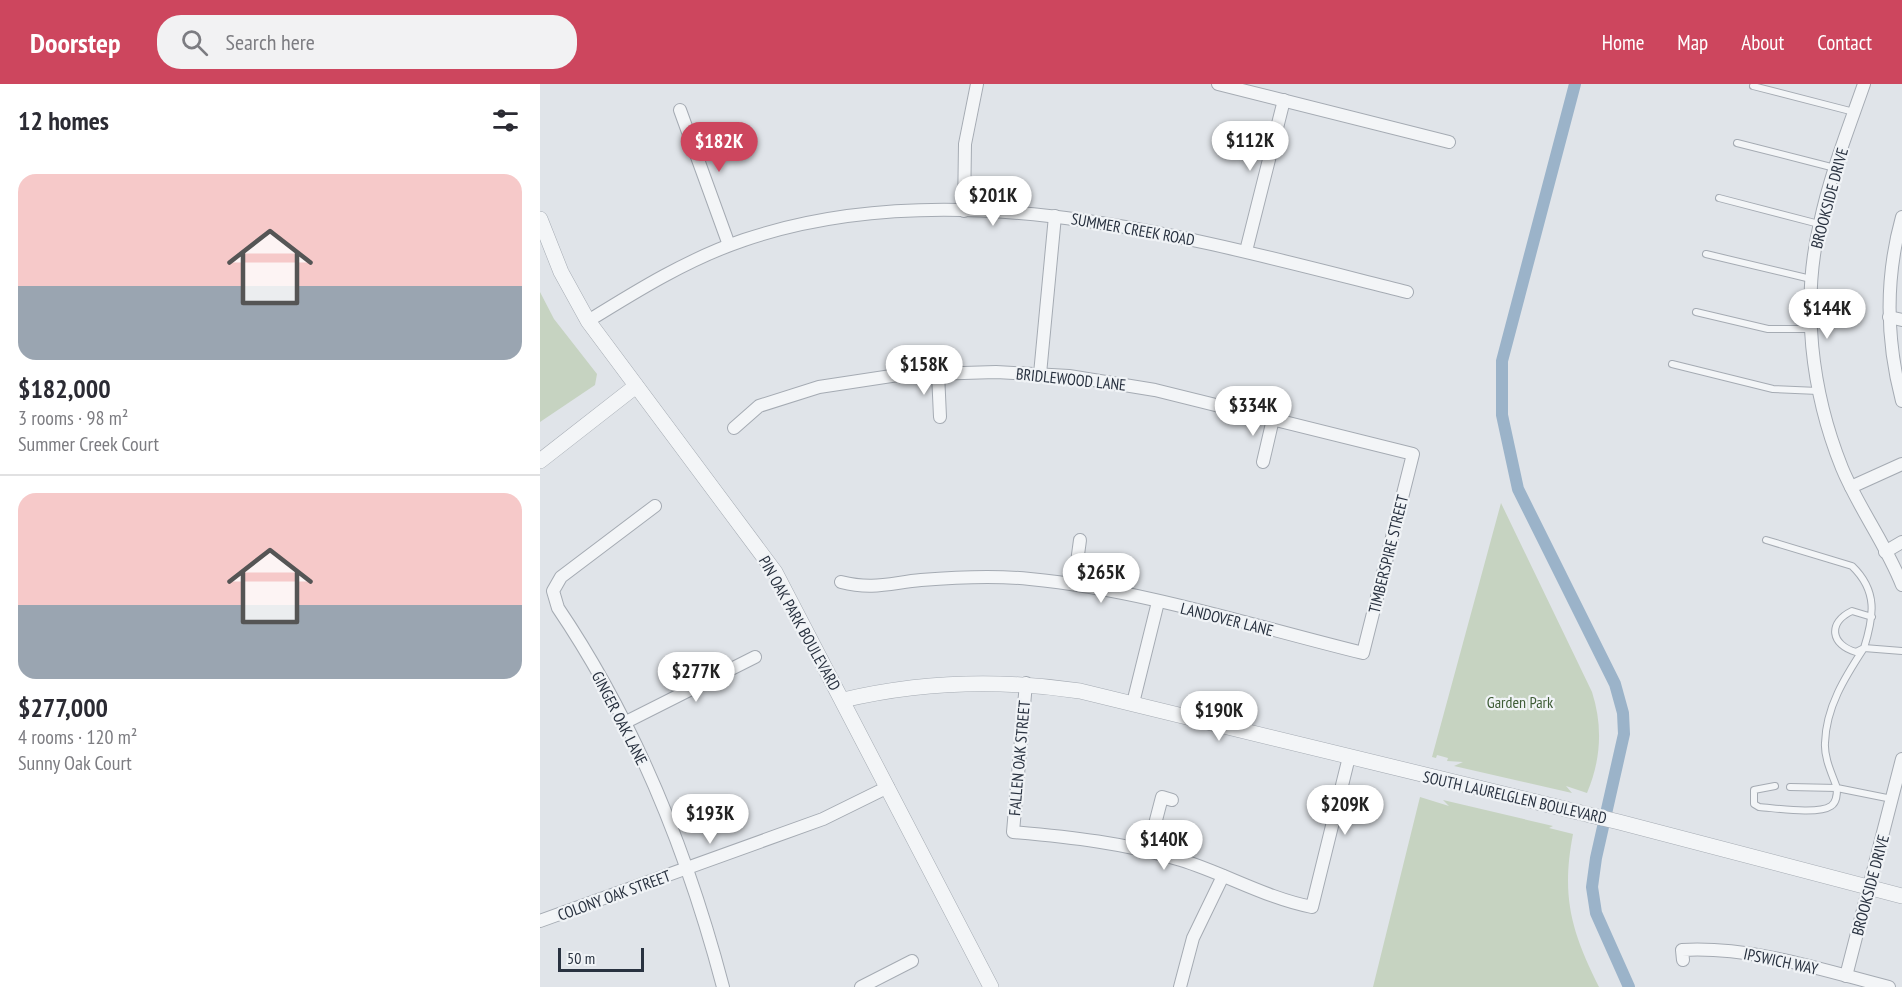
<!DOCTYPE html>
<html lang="en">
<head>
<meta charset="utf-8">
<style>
	body { margin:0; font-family:"PT Sans Narrow",sans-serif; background:#f2f2f3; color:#2b2b33; height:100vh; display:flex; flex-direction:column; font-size:22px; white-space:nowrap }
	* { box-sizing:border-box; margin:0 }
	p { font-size:20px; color:#7c7c81 }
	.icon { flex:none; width:33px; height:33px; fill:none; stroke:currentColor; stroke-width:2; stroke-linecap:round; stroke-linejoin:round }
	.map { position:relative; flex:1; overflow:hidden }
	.drawer { display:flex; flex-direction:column; background:#fff; width:540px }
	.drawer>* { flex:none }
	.scale { position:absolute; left:18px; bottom:15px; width:86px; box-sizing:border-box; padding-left:6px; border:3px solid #293240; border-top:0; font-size:16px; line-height:21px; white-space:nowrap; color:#293240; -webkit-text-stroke:4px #f0f3f6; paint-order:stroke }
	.price { position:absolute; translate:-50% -51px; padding:0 14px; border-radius:21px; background:#fff; color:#222; font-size:20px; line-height:39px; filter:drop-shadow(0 2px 3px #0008) }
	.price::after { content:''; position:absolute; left:50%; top:36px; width:18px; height:14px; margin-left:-9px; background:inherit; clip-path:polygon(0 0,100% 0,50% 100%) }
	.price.active { background:#cd465e; color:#fff }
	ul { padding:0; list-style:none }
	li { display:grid; align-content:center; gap:12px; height:318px; padding:0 18px }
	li+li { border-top:2px solid #e1e1e2 }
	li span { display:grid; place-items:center; height:186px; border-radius:18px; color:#555 }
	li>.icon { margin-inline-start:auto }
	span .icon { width:108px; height:108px; fill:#fffc; stroke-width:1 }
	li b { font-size:26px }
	h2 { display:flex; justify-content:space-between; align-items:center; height:72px; padding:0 18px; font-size:26px }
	header { display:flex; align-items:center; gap:36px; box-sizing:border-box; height:84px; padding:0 30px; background:#cd465e; color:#fff }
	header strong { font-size:28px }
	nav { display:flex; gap:33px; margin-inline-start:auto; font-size:21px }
	.search { width:420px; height:54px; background:#f2f2f3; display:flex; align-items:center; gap:15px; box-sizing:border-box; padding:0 21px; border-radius:24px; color:#7c7c81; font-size:22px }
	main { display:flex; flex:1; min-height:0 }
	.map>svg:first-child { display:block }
</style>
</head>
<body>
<header>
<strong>Doorstep</strong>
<div class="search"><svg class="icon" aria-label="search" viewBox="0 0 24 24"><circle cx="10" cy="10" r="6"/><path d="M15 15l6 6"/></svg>Search here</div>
<nav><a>Home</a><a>Map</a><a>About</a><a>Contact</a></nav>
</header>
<main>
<section class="drawer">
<h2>12 homes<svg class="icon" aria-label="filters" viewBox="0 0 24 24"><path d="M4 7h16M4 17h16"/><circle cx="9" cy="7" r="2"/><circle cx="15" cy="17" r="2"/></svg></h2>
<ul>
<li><span style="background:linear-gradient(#f6c9c9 60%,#9aa5b1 0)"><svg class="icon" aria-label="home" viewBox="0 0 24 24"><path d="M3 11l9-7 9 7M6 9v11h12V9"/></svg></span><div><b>$182,000</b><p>3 rooms · 98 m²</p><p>Summer Creek Court</p></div></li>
<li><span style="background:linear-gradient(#f6c9c9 60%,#9aa5b1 0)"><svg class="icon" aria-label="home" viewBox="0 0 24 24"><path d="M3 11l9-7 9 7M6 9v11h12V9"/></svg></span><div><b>$277,000</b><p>4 rooms · 120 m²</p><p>Sunny Oak Court</p></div></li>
</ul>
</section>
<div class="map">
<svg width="1362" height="903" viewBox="0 0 1362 903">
	<rect width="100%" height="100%" fill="#e0e4e9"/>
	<g fill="#c6d3c1">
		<polygon points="0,208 14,235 57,290 55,301 0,338"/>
		<path d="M961,419l91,189c11,34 9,68 -5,101l-21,-7 6,7 -118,-27 9,-4 -16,-1 1,-3 -11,-3 -1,3 -4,-1z"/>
		<path d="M880,713l29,9 -6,-6 110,26 -4,2 24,6c-12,62 -2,97 26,153h-226z"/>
	</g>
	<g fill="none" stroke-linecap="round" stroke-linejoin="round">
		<polyline stroke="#9bb3c9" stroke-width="12" points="1035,0 962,277 962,331 978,405 1075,600 1083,629 1084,650 1056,774 1052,803 1056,829 1089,903"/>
		<g stroke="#a5abb3" stroke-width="8">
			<g id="service">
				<polyline points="1213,2 1314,28"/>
				<polyline points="1197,59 1295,84"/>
				<polyline points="1179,114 1279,140"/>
				<polyline points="1166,170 1271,195"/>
				<polyline points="1156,228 1228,245 1271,245"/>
				<polyline points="1132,280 1233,305 1278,307"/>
				<path d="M1226,456l86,26c26,25 22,50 12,82l-8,4c-25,-7 -29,-29 -4,-41l20,6"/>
				<path d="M1235,702l-21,4v14l5,3c16,1 59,8 72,-1 6,-4 6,-12 6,-18l-47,-1"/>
				<path d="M1352,715l-55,-11c-5,-14 -13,-30 -12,-45 1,-36 20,-66 39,-95l38,3"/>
			</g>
		</g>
		<g stroke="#a5abb3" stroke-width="14">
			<g id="minor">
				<polyline points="678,0 909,58"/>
				<path d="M1324,0c-16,46 -34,91 -44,139 -19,80 -9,168 22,245 17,41 44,76 60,117"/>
				<polyline points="140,26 189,161"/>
				<polyline points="424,127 425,60 437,0"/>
				<path d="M1362,133c-17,61 -16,123 0,184"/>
				<polyline points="706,167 744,16"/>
				<polyline points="1349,233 1362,236"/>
				<path d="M48,237c50,-31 100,-62 156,-81 212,-72 455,0 663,52"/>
				<polyline points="398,289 400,333"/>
				<polyline points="500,290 515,132"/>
				<path d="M194,344l25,-22 60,-19 79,-12 98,-3 73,4 86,14 258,64 -50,199c-110,-27 -220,-63 -333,-74 -36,-4 -73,-2 -109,1 -31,3 -48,10 -80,2"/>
				<polyline points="723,378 733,335"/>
				<polyline points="1311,403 1362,380"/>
				<path d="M115,422l-94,71 -8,14 5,17c77,114 130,246 165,379"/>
				<polyline points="1345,468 1362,458"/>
				<polyline points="534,500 540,456"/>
				<path d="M486,599l-13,149c57,5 113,11 168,28 45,14 85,38 131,47l37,-150"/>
				<polyline points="593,619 618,518"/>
				<polyline points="84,639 215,573"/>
				<polyline points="608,767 622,713 632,716"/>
				<polyline points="0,837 283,735 348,703"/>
				<path d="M1143,876l-1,-10c70,-4 140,20 207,37"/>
				<polyline points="1306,892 1362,675"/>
				<polyline points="321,903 372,877"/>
				<polyline points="640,903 653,854 683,792"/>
			</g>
		</g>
		<g stroke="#a5abb3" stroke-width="16">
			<g id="tertiary">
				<polyline points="0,135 21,188 48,237 235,488 451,903"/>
				<polyline points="0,377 96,302"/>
				<path d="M303,616c80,-19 156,-21 237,-9l539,131 283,74"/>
			</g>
		</g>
		<use href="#service" stroke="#f3f5f7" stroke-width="6"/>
		<use href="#minor" stroke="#f3f5f7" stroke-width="12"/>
		<use href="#tertiary" stroke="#f3f5f7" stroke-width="15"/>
	</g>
	<g text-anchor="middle" stroke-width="4.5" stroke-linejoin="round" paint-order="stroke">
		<g font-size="16" fill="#293240" stroke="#f0f3f6">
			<text transform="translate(1289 114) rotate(-75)" y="6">BROOKSIDE DRIVE</text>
			<text transform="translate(593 145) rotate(10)" y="6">SUMMER CREEK ROAD</text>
			<text transform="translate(531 295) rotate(6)" y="6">BRIDLEWOOD LANE</text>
			<text transform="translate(848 470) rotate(-76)" y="6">TIMBERSPIRE STREET</text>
			<text transform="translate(687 535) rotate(14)" y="6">LANDOVER LANE</text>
			<text transform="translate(260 539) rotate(61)" y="6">PIN OAK PARK BOULEVARD</text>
			<text transform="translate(80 634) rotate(63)" y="6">GINGER OAK LANE</text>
			<text transform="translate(479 674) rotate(-85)" y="6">FALLEN OAK STREET</text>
			<text transform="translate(975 713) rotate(13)" y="6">SOUTH LAURELGLEN BOULEVARD</text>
			<text transform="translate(1330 801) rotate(-75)" y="6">BROOKSIDE DRIVE</text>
			<text transform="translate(74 811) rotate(-20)" y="6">COLONY OAK STREET</text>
			<text transform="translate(1241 877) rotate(12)" y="6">IPSWICH WAY</text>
		</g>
		<g font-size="16" fill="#3e5c36" stroke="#f0f3f6">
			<text x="980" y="624">Garden Park</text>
		</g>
	</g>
</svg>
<div class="scale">50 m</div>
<b class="price" style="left:710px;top:88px">$112K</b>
<b class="price active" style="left:179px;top:89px">$182K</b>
<b class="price" style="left:453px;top:143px">$201K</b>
<b class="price" style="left:1287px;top:256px">$144K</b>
<b class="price" style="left:384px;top:312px">$158K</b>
<b class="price" style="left:713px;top:353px">$334K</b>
<b class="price" style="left:561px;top:520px">$265K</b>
<b class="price" style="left:156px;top:619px">$277K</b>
<b class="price" style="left:679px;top:658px">$190K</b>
<b class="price" style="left:805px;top:752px">$209K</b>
<b class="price" style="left:170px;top:761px">$193K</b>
<b class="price" style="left:624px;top:787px">$140K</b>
</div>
</main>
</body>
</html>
